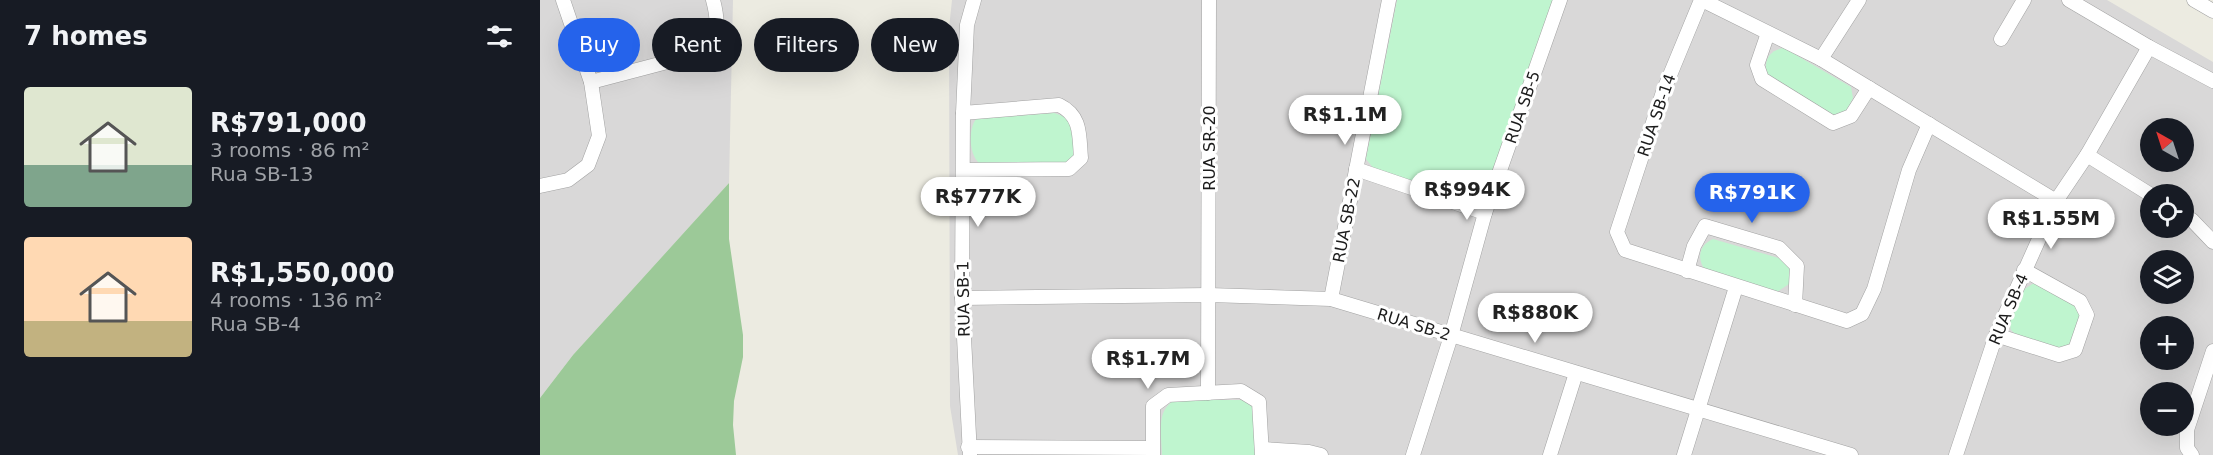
<!DOCTYPE html>
<html lang="en">
<head>
<meta charset="utf-8">
<style>
	body { margin:0; font-family:"DejaVu Sans",sans-serif; background:#20242c; color:#f1f3f6; height:100vh; display:flex; flex-direction:column; font-size:22px; white-space:nowrap }
	* { box-sizing:border-box; margin:0 }
	p { font-size:20px; color:#9ea1a6 }
	.icon { flex:none; width:33px; height:33px; fill:none; stroke:currentColor; stroke-width:2; stroke-linecap:round; stroke-linejoin:round }
	.map { position:relative; flex:1; overflow:hidden }
	.panel { display:flex; flex-direction:column; background:#171b24; width:540px }
	.panel>* { flex:none }
	.hud { position:absolute; left:18px; top:18px; width:570px; height:54px; display:flex; gap:12px }
	.needle { width:39px; rotate:321deg }
	.fabs { position:absolute; left:1600px; top:118px; display:grid; gap:12px }
	.fabs a { display:grid; place-items:center; width:54px; height:54px; border-radius:50%; background:#171b24; box-shadow:0 6px 24px #0002; font-size:30px }
	.price { position:absolute; translate:-50% -51px; padding:0 14px; border-radius:21px; background:#fff; color:#222; font-size:20px; line-height:39px; filter:drop-shadow(0 2px 3px #0008) }
	.price::after { content:''; position:absolute; left:50%; top:36px; width:18px; height:14px; margin-left:-9px; background:inherit; clip-path:polygon(0 0,100% 0,50% 100%) }
	.price.active { background:#2563eb; color:#fff }
	ul { padding:0; list-style:none }
	li { display:flex; align-items:center; gap:18px; height:150px; padding:0 24px }
	li span { display:grid; place-items:center; flex:none; width:168px; height:120px; border-radius:6px; color:#555 }
	li>.icon { margin-inline-start:auto }
	span .icon { width:72px; height:72px; fill:#fffc; stroke-width:1 }
	li b { font-size:26px }
	h2 { display:flex; justify-content:space-between; align-items:center; height:72px; padding:0 24px; font-size:26px }
	.chip { padding:0 21px; border-radius:27px; background:#171b24; box-shadow:0 6px 24px #0002; font-size:21px; line-height:54px }
	.chip.active { background:#2563eb; color:#fff }
	main { display:flex; flex:1; min-height:0 }
	.map>svg:first-child { display:block }
</style>
</head>
<body>
<main>
<section class="panel">
<h2>7 homes<svg class="icon" aria-label="filters" viewBox="0 0 24 24"><path d="M4 7h16M4 17h16"/><circle cx="9" cy="7" r="2"/><circle cx="15" cy="17" r="2"/></svg></h2>
<ul>
<li><span style="background:linear-gradient(#dfe7d0 65%,#7fa58c 0)"><svg class="icon" aria-label="home" viewBox="0 0 24 24"><path d="M3 11l9-7 9 7M6 9v11h12V9"/></svg></span><div><b>R$791,000</b><p>3 rooms · 86 m²</p><p>Rua SB-13</p></div></li>
<li><span style="background:linear-gradient(#ffd9b3 70%,#c2b280 0)"><svg class="icon" aria-label="home" viewBox="0 0 24 24"><path d="M3 11l9-7 9 7M6 9v11h12V9"/></svg></span><div><b>R$1,550,000</b><p>4 rooms · 136 m²</p><p>Rua SB-4</p></div></li>
</ul>
</section>
<div class="map">
<svg width="1673" height="455" viewBox="0 0 1673 455">
	<rect width="100%" height="100%" fill="#ecebe1"/>
	<g fill="#d9d8d8" fill-rule="evenodd">
		<polygon points="0,0 193,0 189,183 33,355 0,398"/>
		<path d="M412,0h1155l106,62v393h-1255l-8,-49 -1,-378zM1611,129h33v33h-33zM1611,195h33v33h-33zM1611,261h33v33h-33zM1611,327h33v33h-33zM1611,393h33v33h-33z"/>
	</g>
	<polygon fill="#9cc998" points="189,183 189,239 203,335 203,357 194,401 193,425 196,455 0,455 0,398 33,355"/>
	<g fill="#bff5cf">
		<polygon points="857,0 1016,0 942,202 936,203 834,169 826,159"/>
		<path d="M1244,48l67,39 2,11 -7,14 -14,3 -65,-41c-4,-14 3,-24 17,-26z"/>
		<path d="M514,113l12,4 8,9v29l-7,7 -88,1c-10,-9 -11,-33 -3,-44z"/>
		<path d="M1173,239l69,20 9,11 -2,14 -12,8 -71,-21c-10,-12 -7,-26 7,-32z"/>
		<polygon points="1494,283 1498,283 1534,305 1542,314 1533,344 1521,350 1477,336 1471,330 1469,321 1483,290"/>
		<path d="M635,400h66c8,2 12,6 14,14v41h-93c0,-19 -7,-45 13,-55z"/>
	</g>
	<g fill="none" stroke-linecap="round" stroke-linejoin="round">
		<g stroke="#a2a2a2" stroke-width="15">
			<g id="minor">
				<polyline points="1161,0 1123,92 1077,232 1085,250 1307,321 1322,314 1334,289 1369,170 1389,124"/>
				<polyline points="1162,0 1281,59 1516,201"/>
				<polyline points="1529,0 1609,47 1673,81"/>
				<polyline points="1654,0 1673,11"/>
				<polyline points="1228,33 1217,65 1222,79 1293,123 1311,116 1329,88"/>
				<polyline points="1461,39 1484,0"/>
				<polyline points="1281,59 1319,0"/>
				<path d="M51,82l99,-26c29,-10 30,-30 23,-56"/>
				<polyline points="1547,155 1611,195"/>
				<polyline points="816,169 945,213"/>
				<path d="M423,170l106,-1 12,-11c-2,-22 1,-42 -22,-53l-96,8"/>
				<polyline points="0,186 28,180 48,165 59,136 51,82 23,0"/>
				<polyline points="1644,216 1652,220 1673,242"/>
				<polyline points="1147,271 1154,246 1165,226 1239,248 1257,266 1255,305"/>
				<polyline points="422,298 669,295 791,299 1311,455"/>
				<polyline points="791,299 849,0"/>
				<polyline points="1456,335 1519,355 1535,350 1547,315 1540,301 1484,270"/>
				<polyline points="668,393 669,0"/>
				<polyline points="428,447 612,448"/>
				<polyline points="722,449 769,452 781,455"/>
				<polyline points="430,455 422,298 423,113 427,25 434,0"/>
				<polyline points="613,455 613,406 628,395 701,391 719,402 722,455"/>
				<polyline points="873,455 911,336 945,213 1020,0"/>
				<polyline points="1010,455 1036,373"/>
				<polyline points="1144,455 1196,287"/>
				<polyline points="1416,455 1456,335 1516,201 1547,155 1609,47"/>
				<polyline points="1652,455 1647,448 1647,430 1673,351"/>
			</g>
		</g>
		<use href="#minor" stroke="#fff" stroke-width="14"/>
	</g>
	<g text-anchor="middle" stroke-width="6" stroke-linejoin="round" paint-order="stroke">
		<g font-size="16" fill="#1b1b1b" stroke="#fff">
			<text transform="translate(982 107) rotate(-71)" y="6">RUA SB-5</text>
			<text transform="translate(1116 115) rotate(-71)" y="6">RUA SB-14</text>
			<text transform="translate(669 148) rotate(-90)" y="6">RUA SR-20</text>
			<text transform="translate(806 220) rotate(-79)" y="6">RUA SB-22</text>
			<text transform="translate(423 299) rotate(-91)" y="6">RUA SB-1</text>
			<text transform="translate(1468 309) rotate(-67)" y="6">RUA SB-4</text>
			<text transform="translate(874 324) rotate(17)" y="6">RUA SB-2</text>
		</g>
	</g>
</svg>
<div class="fabs">
<a><svg class="needle" viewBox="-14 -14 28 28"><path d="M0-13l5 13h-10z" fill="#e53935"/><path d="M0 13l5-13h-10z" fill="#9ea1a6"/></svg></a>
<a><svg class="icon" aria-label="locate" viewBox="0 0 24 24"><circle cx="12" cy="12" r="6"/><path d="M12 2v4M12 18v4M2 12h4M18 12h4"/></svg></a>
<a><svg class="icon" aria-label="layers" viewBox="0 0 24 24"><path d="M12 4l9 5-9 5-9-5zM3 14l9 5 9-5"/></svg></a>
<a>+</a>
<a>−</a>
</div>
<b class="price" style="left:805px;top:146px">R$1.1M</b>
<b class="price" style="left:927px;top:221px">R$994K</b>
<b class="price active" style="left:1212px;top:224px">R$791K</b>
<b class="price" style="left:438px;top:228px">R$777K</b>
<b class="price" style="left:1511px;top:250px">R$1.55M</b>
<b class="price" style="left:995px;top:344px">R$880K</b>
<b class="price" style="left:608px;top:390px">R$1.7M</b>
<div class="hud">
<a class="chip active">Buy</a>
<a class="chip">Rent</a>
<a class="chip">Filters</a>
<a class="chip">New</a>
</div>
</div>
</main>
</body>
</html>
